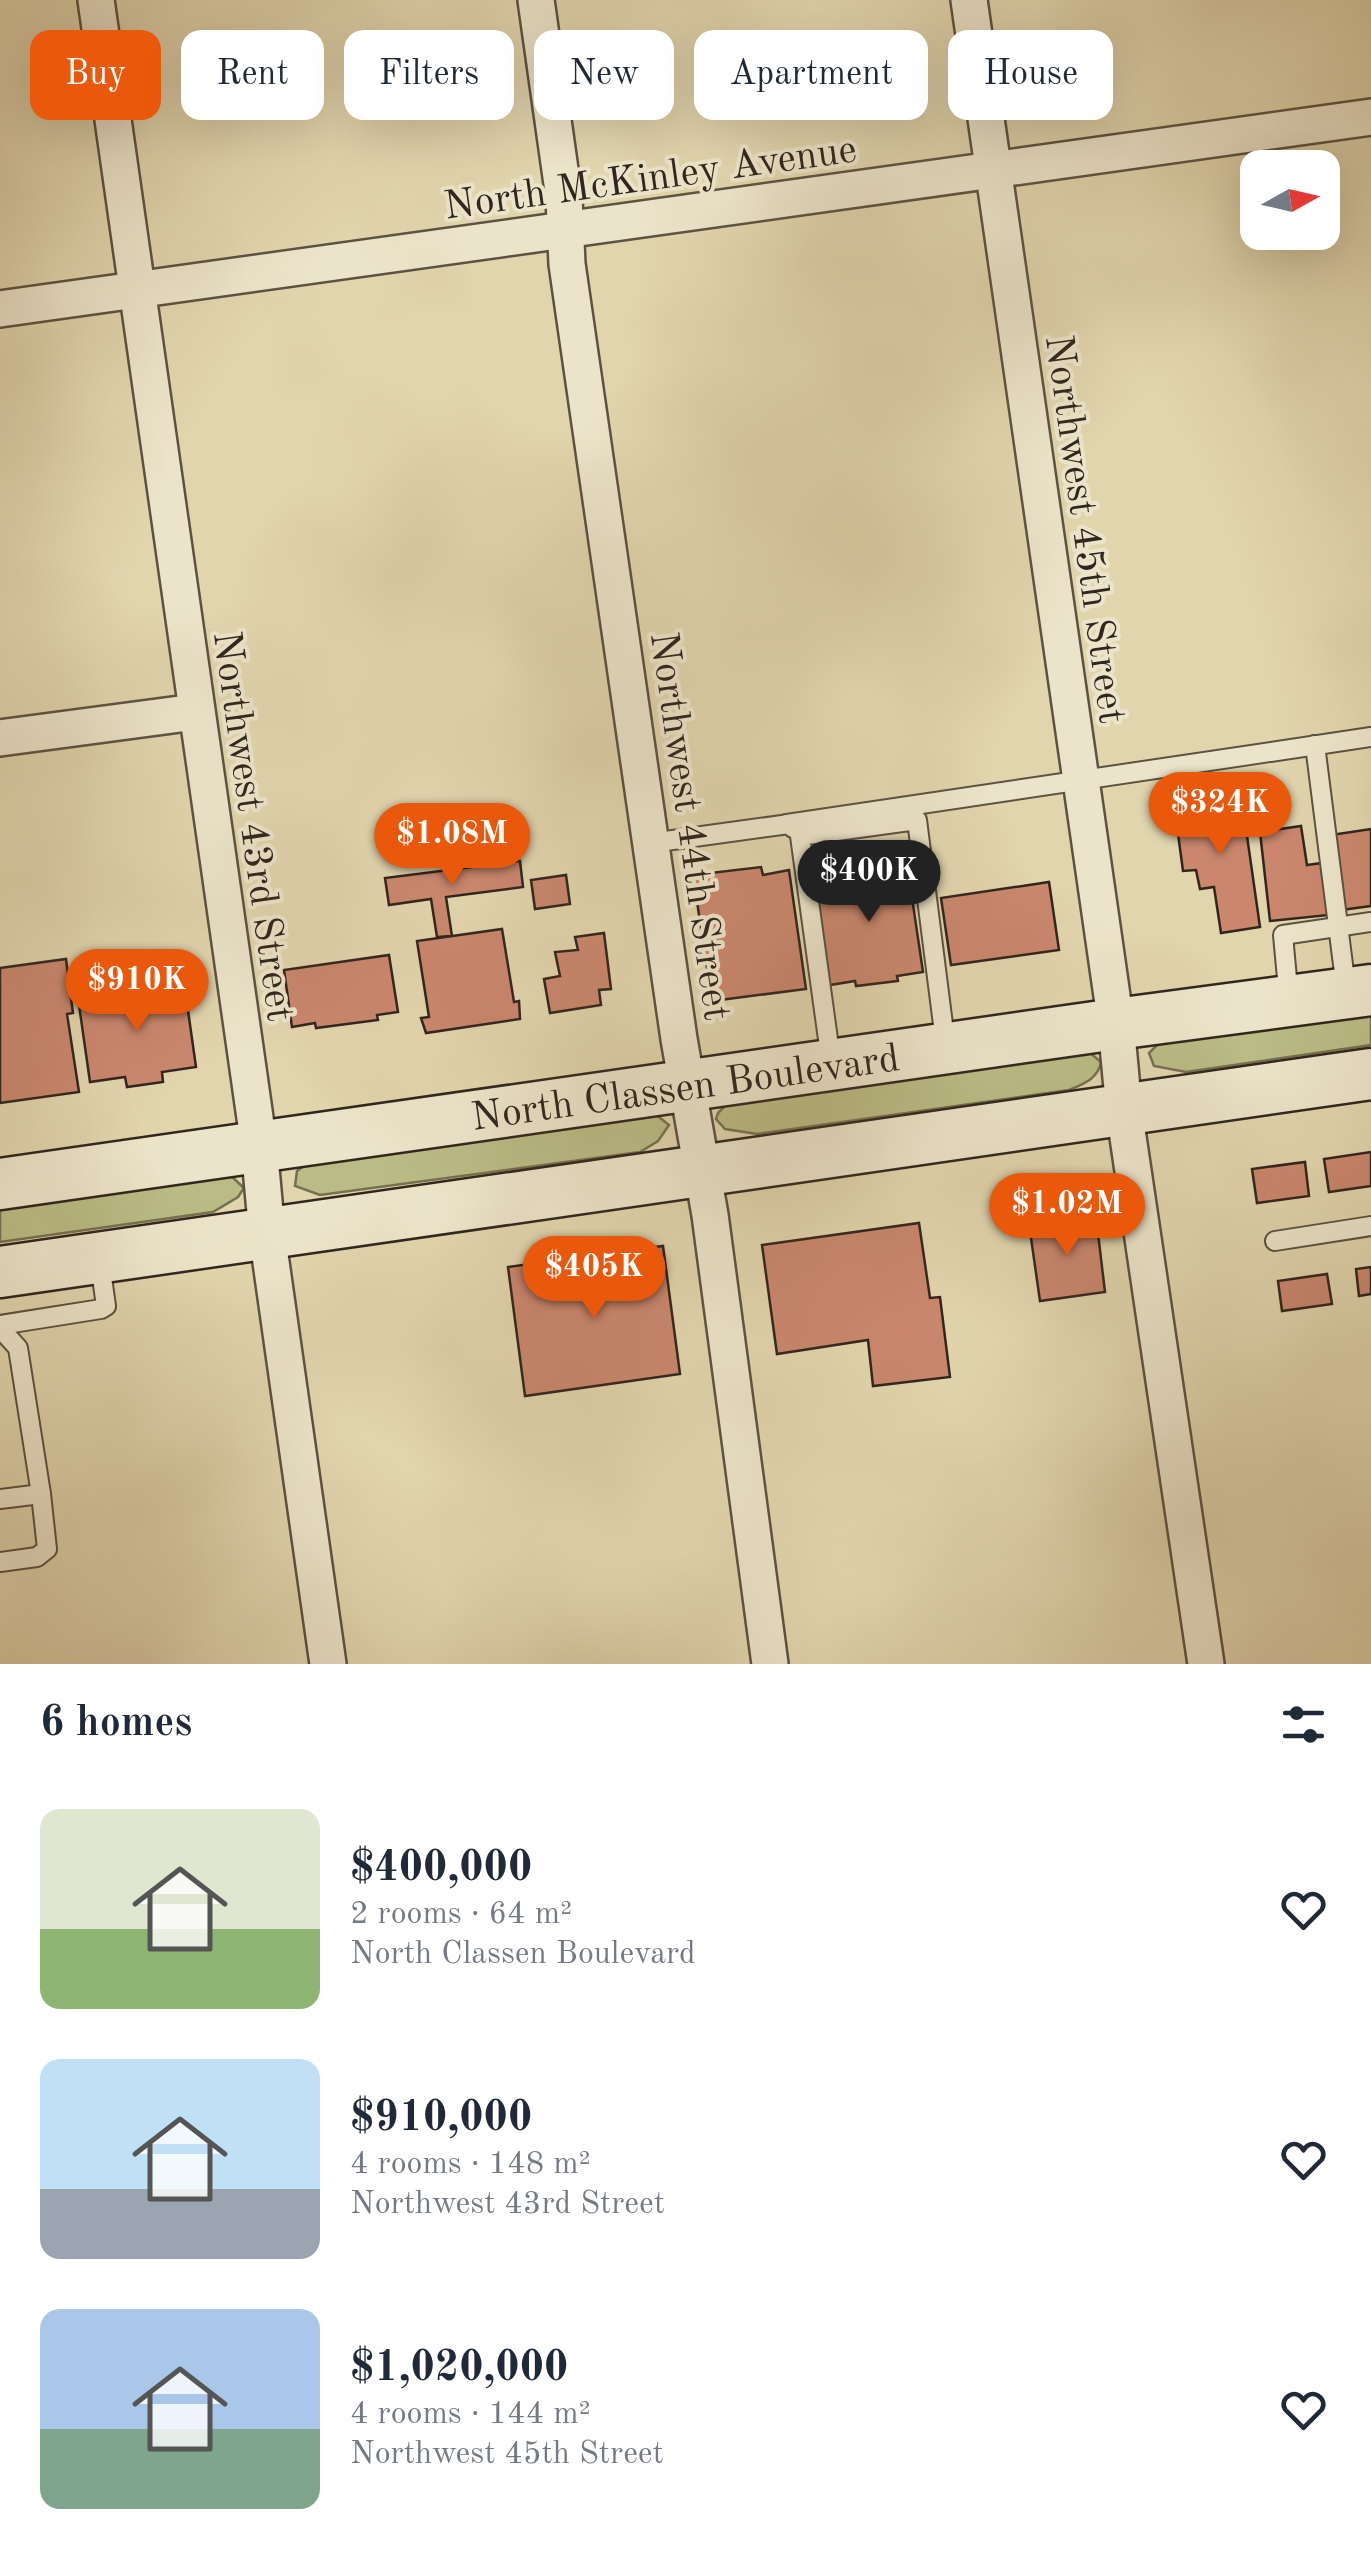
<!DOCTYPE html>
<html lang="en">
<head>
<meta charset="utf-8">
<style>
	body { margin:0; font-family:"Old Standard TT",serif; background:#f2f2f3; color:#1f2937; height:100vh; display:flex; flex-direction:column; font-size:38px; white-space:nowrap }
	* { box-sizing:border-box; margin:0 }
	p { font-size:32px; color:#747a83 }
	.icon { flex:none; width:55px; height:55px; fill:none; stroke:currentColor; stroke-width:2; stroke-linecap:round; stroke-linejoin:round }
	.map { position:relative; height:1664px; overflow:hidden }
	.drawer { display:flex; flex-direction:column; background:#fff; flex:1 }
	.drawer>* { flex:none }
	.banner { position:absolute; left:30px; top:30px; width:1312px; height:90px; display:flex; gap:20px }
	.needle { width:65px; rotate:82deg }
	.buttons { position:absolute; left:1240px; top:150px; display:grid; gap:20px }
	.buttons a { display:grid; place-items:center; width:100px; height:100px; border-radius:20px; background:#fff; box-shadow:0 10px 40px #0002; font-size:50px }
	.price { position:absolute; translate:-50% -85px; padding:0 22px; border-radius:35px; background:#ea580c; color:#fff; font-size:32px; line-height:65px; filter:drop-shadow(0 2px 5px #0008) }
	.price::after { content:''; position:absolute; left:50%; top:60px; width:30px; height:22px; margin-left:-15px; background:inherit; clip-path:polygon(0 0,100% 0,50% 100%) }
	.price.active { background:#222; color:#fff }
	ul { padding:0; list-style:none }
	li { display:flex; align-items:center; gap:30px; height:250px; padding:0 40px }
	li span { display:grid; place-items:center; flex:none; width:280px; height:200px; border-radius:20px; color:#555 }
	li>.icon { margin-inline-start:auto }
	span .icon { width:120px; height:120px; fill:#fffc; stroke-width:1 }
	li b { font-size:42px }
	h2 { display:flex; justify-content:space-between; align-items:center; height:120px; padding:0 40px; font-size:42px }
	.tag { padding:0 35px; border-radius:20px; background:#fff; box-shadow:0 10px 40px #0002; font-size:35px; line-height:90px }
	.tag.active { background:#ea580c; color:#fff }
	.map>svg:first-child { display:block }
</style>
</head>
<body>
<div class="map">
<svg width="1371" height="1664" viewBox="0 0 1371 1664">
	<rect width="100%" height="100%" fill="#e1d5ae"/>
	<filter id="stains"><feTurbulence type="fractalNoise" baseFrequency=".002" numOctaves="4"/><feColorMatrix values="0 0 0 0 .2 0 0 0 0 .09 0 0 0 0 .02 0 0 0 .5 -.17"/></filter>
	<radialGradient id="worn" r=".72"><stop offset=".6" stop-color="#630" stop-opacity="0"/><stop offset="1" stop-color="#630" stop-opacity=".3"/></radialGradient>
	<g fill="#babb85" stroke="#767051" stroke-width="2.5">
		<polygon points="1371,1009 1371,1045 1186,1072 1154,1066 1149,1053 1159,1043"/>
		<path d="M1089,1052l12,10c-3,17 -18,22 -32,28l-312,44 -32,-5 -9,-10 2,-6 11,-11z"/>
		<polygon points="655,1114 669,1125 658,1141 640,1152 320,1195 295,1186 297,1171 316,1157"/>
		<polygon points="227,1172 244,1188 238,1197 213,1212 0,1242 0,1201"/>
	</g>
	<g fill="#ca876e" stroke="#31261d" stroke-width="2.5">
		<polygon points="1241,794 1260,927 1221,933 1214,887 1200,889 1196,870 1183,871 1174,804"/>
		<polygon points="1301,826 1307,865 1322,863 1329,915 1270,921 1260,832"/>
		<polygon points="1371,829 1371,906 1341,910 1331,835"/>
		<polygon points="520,861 523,887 446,897 452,936 437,937 431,899 389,905 385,878"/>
		<polygon points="907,864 923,972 897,976 898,981 856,986 855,981 830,985 814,876"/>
		<polygon points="761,867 763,875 789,870 806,989 712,1001 693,875"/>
		<polygon points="566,875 570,904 535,909 531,880"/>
		<polygon points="1049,882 1059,950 951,965 941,898"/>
		<polygon points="502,929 514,1002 519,1001 520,1019 426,1033 421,1018 429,1017 417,941"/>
		<polygon points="604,933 611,989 599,990 601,1005 550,1013 544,979 560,976 555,952 578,950 575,937"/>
		<polygon points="389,955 398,1012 377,1015 378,1020 316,1028 315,1023 292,1027 284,970"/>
		<polygon points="66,959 73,1013 67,1014 79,1092 0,1103 0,968"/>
		<polygon points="184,982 196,1067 162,1072 163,1082 127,1087 125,1077 90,1082 78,998"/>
		<polygon points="1371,1152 1371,1186 1329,1192 1324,1159"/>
		<polygon points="1305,1162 1309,1196 1257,1203 1252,1169"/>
		<polygon points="1083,1215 1094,1220 1097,1225 1105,1292 1040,1301 1029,1224"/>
		<polygon points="919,1223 930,1298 940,1297 950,1377 873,1386 868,1340 777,1354 762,1245"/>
		<polygon points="663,1246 680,1374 525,1396 508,1267"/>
		<polygon points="1371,1267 1371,1294 1359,1296 1356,1269"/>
		<polygon points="1327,1274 1332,1304 1282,1311 1278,1281"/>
	</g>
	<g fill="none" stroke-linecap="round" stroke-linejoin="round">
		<g stroke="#5d5241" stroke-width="22">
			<g id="lane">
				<polyline points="1315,745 1346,988"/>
				<polyline points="787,824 1371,737"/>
				<polyline points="651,843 789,824 793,828"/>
				<polyline points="1289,1000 1283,935 1371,922"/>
				<polyline points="831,1061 800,836 917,820 946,1048"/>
				<polyline points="1275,1241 1371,1226"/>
				<polyline points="0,1325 101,1309 106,1306 100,1263"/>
				<polyline points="0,1328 18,1348 41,1494 0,1499"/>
				<polyline points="0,1562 37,1557 47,1549 41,1494"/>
			</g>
		</g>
		<g stroke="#5d5241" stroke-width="40">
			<g id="street">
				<polyline points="96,0 259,1146 267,1234 328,1664"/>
				<polyline points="536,0 564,198 567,264 679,1039 710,1215 770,1664"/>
				<polyline points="969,0 1116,1024 1124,1110 1206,1664"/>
				<polyline points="0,309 1371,117"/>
				<polyline points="0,738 195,712"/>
			</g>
		</g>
		<g stroke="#31261d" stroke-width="55">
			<g id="secondary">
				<polyline points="0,1184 1116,1024 1371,990"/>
				<polyline points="0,1272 1371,1074"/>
			</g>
		</g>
		<use href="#lane" stroke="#ece4ca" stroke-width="18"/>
		<use href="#street" stroke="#ece4ca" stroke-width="35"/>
		<use href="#secondary" stroke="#ece4ca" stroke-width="50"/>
	</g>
	<g text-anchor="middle" stroke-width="8" stroke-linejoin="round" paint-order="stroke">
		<g font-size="40" fill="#31261d" stroke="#ece4ca">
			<text transform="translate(650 176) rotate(-8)" y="14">North McKinley Avenue</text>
			<text transform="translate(1087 529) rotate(82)" y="14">Northwest 45th Street</text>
			<text transform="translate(255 826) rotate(82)" y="14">Northwest 43rd Street</text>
			<text transform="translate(692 826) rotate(82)" y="14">Northwest 44th Street</text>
			<text transform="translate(685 1086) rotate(-8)" y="14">North Classen Boulevard</text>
		</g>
	</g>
	<rect width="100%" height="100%" filter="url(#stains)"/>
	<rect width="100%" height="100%" fill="url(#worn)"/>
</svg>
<div class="buttons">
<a><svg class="needle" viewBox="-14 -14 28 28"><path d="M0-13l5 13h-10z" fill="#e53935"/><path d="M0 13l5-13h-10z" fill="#747a83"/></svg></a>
</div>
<b class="price" style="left:1220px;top:857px">$324K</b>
<b class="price" style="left:452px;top:888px">$1.08M</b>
<b class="price active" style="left:869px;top:925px">$400K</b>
<b class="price" style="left:137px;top:1034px">$910K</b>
<b class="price" style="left:1067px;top:1258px">$1.02M</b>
<b class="price" style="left:594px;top:1321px">$405K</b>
<div class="banner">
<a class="tag active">Buy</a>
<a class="tag">Rent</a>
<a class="tag">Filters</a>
<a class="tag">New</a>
<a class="tag">Apartment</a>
<a class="tag">House</a>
</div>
</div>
<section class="drawer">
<h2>6 homes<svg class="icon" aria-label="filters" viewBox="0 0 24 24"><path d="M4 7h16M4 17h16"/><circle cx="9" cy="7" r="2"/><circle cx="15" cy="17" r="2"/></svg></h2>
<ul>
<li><span style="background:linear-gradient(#dfe7d0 60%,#8fb573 0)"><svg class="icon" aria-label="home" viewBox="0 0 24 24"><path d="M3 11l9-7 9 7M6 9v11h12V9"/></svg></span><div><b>$400,000</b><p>2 rooms · 64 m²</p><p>North Classen Boulevard</p></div><svg class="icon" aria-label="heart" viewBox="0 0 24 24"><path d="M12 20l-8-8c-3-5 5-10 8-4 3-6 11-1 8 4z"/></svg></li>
<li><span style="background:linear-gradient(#bfe0f5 65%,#9aa5b1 0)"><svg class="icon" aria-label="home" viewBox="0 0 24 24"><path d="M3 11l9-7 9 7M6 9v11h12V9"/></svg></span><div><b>$910,000</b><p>4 rooms · 148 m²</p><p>Northwest 43rd Street</p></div><svg class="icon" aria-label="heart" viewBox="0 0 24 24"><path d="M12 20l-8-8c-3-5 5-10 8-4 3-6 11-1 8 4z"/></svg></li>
<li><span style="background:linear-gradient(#a9c7e8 60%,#7fa58c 0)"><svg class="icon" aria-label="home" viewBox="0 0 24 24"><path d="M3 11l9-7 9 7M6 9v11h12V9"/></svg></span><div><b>$1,020,000</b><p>4 rooms · 144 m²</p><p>Northwest 45th Street</p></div><svg class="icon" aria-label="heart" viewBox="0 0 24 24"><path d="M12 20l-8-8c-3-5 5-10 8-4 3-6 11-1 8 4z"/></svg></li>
</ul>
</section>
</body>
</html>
